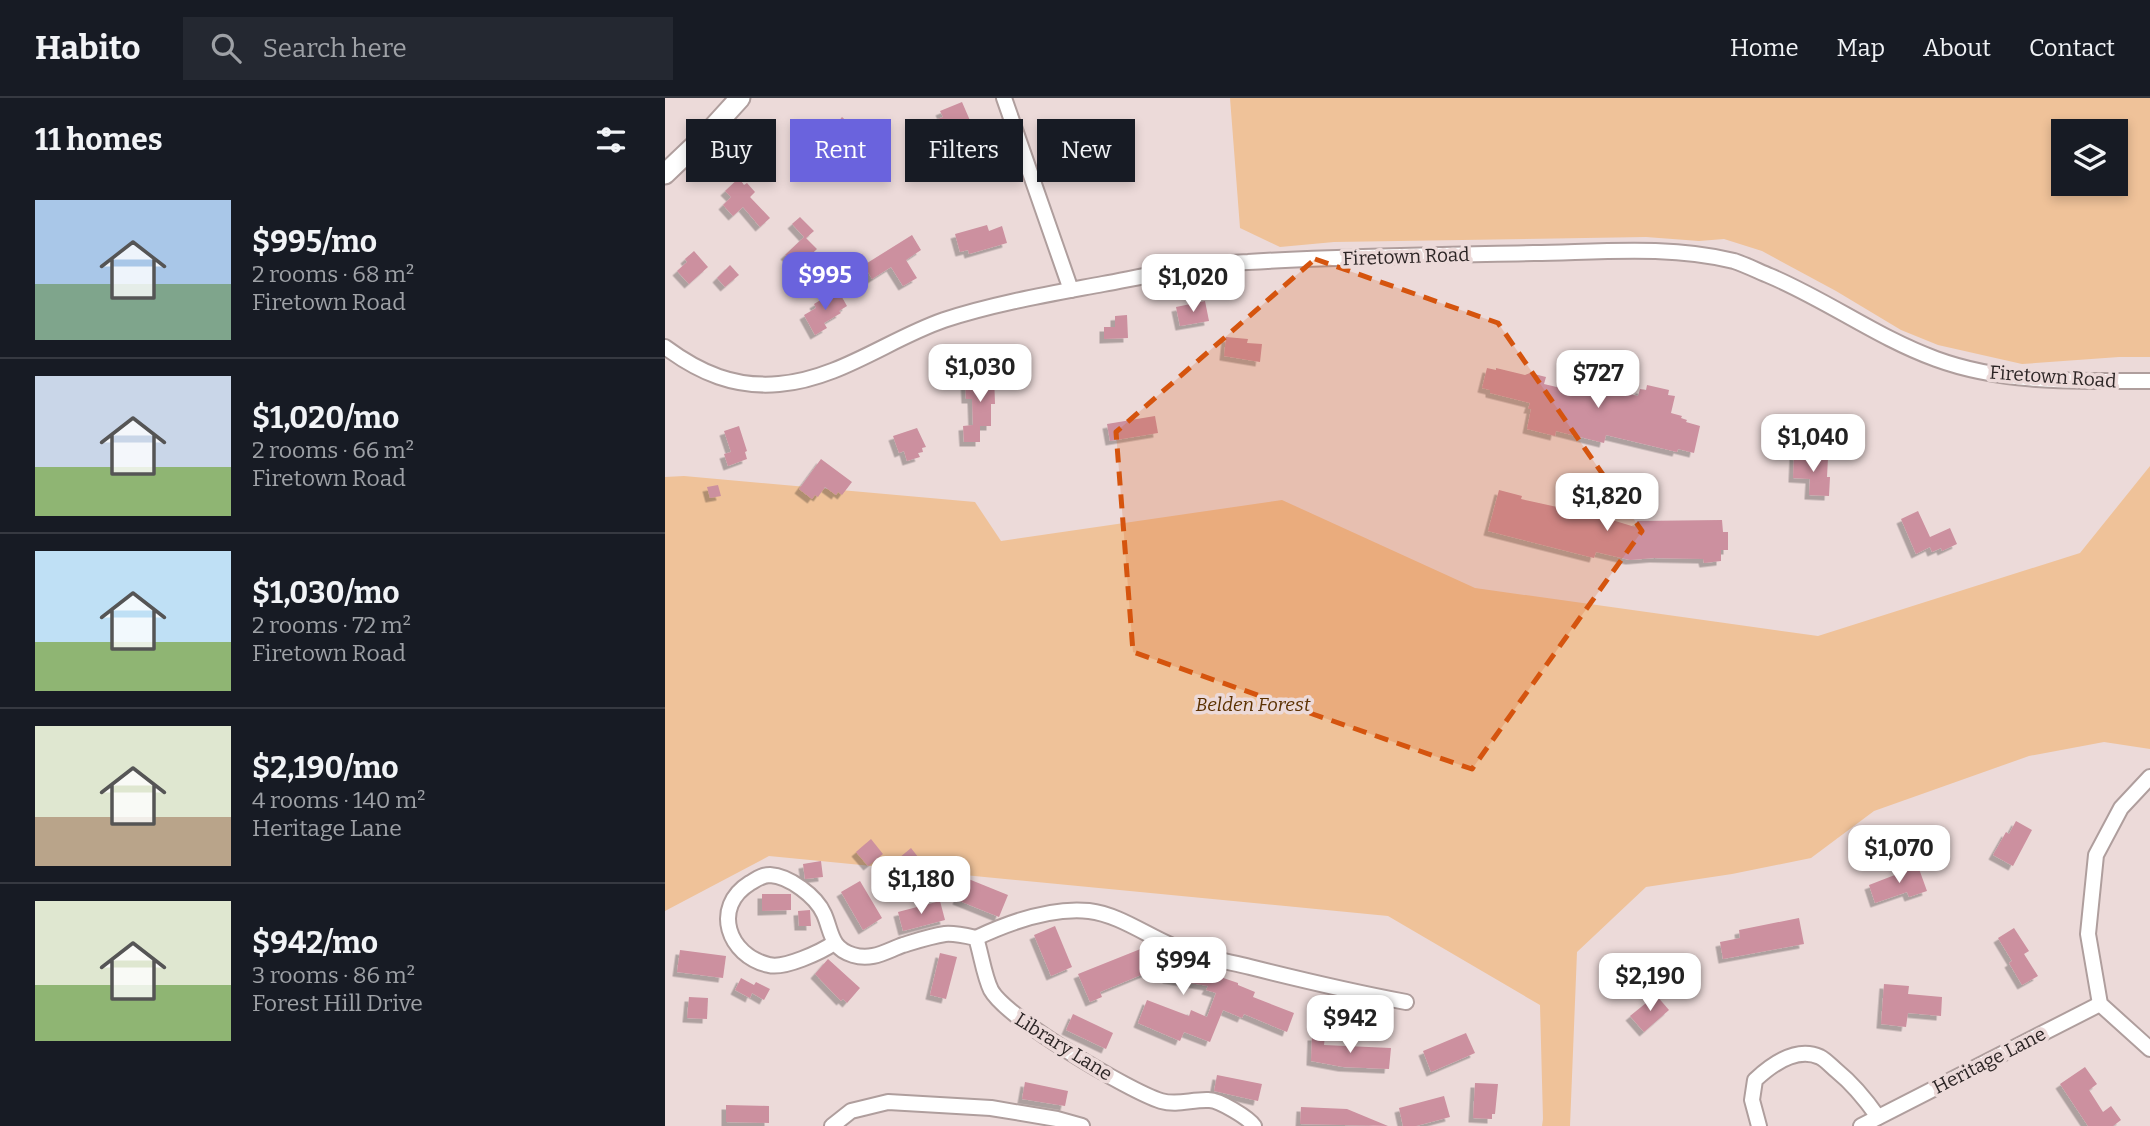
<!DOCTYPE html>
<html lang="en">
<head>
<meta charset="utf-8">
<style>
	body { margin:0; font-family:Bitter,serif; background:#242831; color:#f1f3f6; height:100vh; display:flex; flex-direction:column; font-size:26px; white-space:nowrap }
	* { box-sizing:border-box; margin:0 }
	p { font-size:23px; color:#9ea1a6 }
	.icon { flex:none; width:38px; height:38px; fill:none; stroke:currentColor; stroke-width:2; stroke-linecap:round; stroke-linejoin:round }
	.map { position:relative; flex:1; overflow:hidden }
	.sheet { display:flex; flex-direction:column; background:#171b24; width:665px }
	.sheet>* { flex:none }
	.banner { position:absolute; left:21px; top:21px; width:665px; height:63px; display:flex; gap:14px }
	.controls { position:absolute; left:1386px; top:21px; display:grid; gap:14px }
	.controls a { display:grid; place-items:center; width:77px; height:77px; border-radius:0px; background:#171b24; box-shadow:0 4px 10px #0003; font-size:35px }
	.price { position:absolute; translate:-50% -60px; padding:0 16px; border-radius:14px; background:#fff; color:#222; font-size:23px; line-height:46px; filter:drop-shadow(0 2px 4px #0008) }
	.price::after { content:''; position:absolute; left:50%; top:42px; width:21px; height:16px; margin-left:-10px; background:inherit; clip-path:polygon(0 0,100% 0,50% 100%) }
	.price.on { background:#6a63dd; color:#fff }
	ul { padding:0; list-style:none }
	li { display:flex; align-items:center; gap:21px; height:175px; padding:0 35px }
	li+li { border-top:2px solid #363941 }
	li span { display:grid; place-items:center; flex:none; width:196px; height:140px; border-radius:0px; color:#555 }
	li>.icon { margin-inline-start:auto }
	span .icon { width:84px; height:84px; fill:#fffc; stroke-width:1 }
	li b { font-size:30px }
	h2 { display:flex; justify-content:space-between; align-items:center; height:84px; padding:0 35px; font-size:30px }
	.tag { padding:0 24px; border-radius:0px; background:#171b24; box-shadow:0 4px 10px #0003; font-size:24px; line-height:63px }
	.tag.on { background:#6a63dd; color:#fff }
	header { display:flex; align-items:center; gap:42px; box-sizing:border-box; height:98px; padding:0 35px; background:#171b24; border-bottom:2px solid #363941 }
	header strong { font-size:33px }
	nav { display:flex; gap:38px; margin-inline-start:auto; font-size:24px }
	.search { width:490px; height:63px; background:#242831; display:flex; align-items:center; gap:18px; box-sizing:border-box; padding:0 24px; border-radius:0px; color:#9ea1a6; font-size:26px }
	main { display:flex; flex:1; min-height:0 }
	.map>svg:first-child { display:block }
</style>
</head>
<body>
<header>
<strong>Habito</strong>
<div class="search"><svg class="icon" aria-label="search" viewBox="0 0 24 24"><circle cx="10" cy="10" r="6"/><path d="M15 15l6 6"/></svg>Search here</div>
<nav><a>Home</a><a>Map</a><a>About</a><a>Contact</a></nav>
</header>
<main>
<section class="sheet">
<h2>11 homes<svg class="icon" aria-label="filters" viewBox="0 0 24 24"><path d="M4 7h16M4 17h16"/><circle cx="9" cy="7" r="2"/><circle cx="15" cy="17" r="2"/></svg></h2>
<ul>
<li><span style="background:linear-gradient(#a9c7e8 60%,#7fa58c 0)"><svg class="icon" aria-label="home" viewBox="0 0 24 24"><path d="M3 11l9-7 9 7M6 9v11h12V9"/></svg></span><div><b>$995/mo</b><p>2 rooms · 68 m²</p><p>Firetown Road</p></div></li>
<li><span style="background:linear-gradient(#c9d6e8 65%,#8fb573 0)"><svg class="icon" aria-label="home" viewBox="0 0 24 24"><path d="M3 11l9-7 9 7M6 9v11h12V9"/></svg></span><div><b>$1,020/mo</b><p>2 rooms · 66 m²</p><p>Firetown Road</p></div></li>
<li><span style="background:linear-gradient(#bfe0f5 65%,#8fb573 0)"><svg class="icon" aria-label="home" viewBox="0 0 24 24"><path d="M3 11l9-7 9 7M6 9v11h12V9"/></svg></span><div><b>$1,030/mo</b><p>2 rooms · 72 m²</p><p>Firetown Road</p></div></li>
<li><span style="background:linear-gradient(#dfe7d0 65%,#b9a48a 0)"><svg class="icon" aria-label="home" viewBox="0 0 24 24"><path d="M3 11l9-7 9 7M6 9v11h12V9"/></svg></span><div><b>$2,190/mo</b><p>4 rooms · 140 m²</p><p>Heritage Lane</p></div></li>
<li><span style="background:linear-gradient(#dfe7d0 60%,#8fb573 0)"><svg class="icon" aria-label="home" viewBox="0 0 24 24"><path d="M3 11l9-7 9 7M6 9v11h12V9"/></svg></span><div><b>$942/mo</b><p>3 rooms · 86 m²</p><p>Forest Hill Drive</p></div></li>
</ul>
</section>
<div class="map">
<svg width="1485" height="1028" viewBox="0 0 1485 1028">
	<defs>
		<filter id="shadow"><feDropShadow dx="-4.5" dy="4.5" stdDeviation="0" flood-color="#0004"/></filter>
	</defs>
	<rect width="100%" height="100%" fill="#ecdad9"/>
	<g fill="#efc299" fill-rule="evenodd">
		<path d="M565,0h920v259h-31l-97,7 -84,-19 -37,-15 -65,-39 -74,-40 -38,-12 -25,2 -53,-4 -312,5 -54,5 -40,-19zM1398,33h53v53h-53z"/>
		<polygon points="1485,368 1485,651 1439,644 1364,658 1209,713 1146,760 1067,776 981,789 912,854 905,1028 877,1028 878,1021 875,907 723,818 104,758 0,813 0,379 19,378 310,404 336,443 617,402 810,490 1153,538 1415,455"/>
	</g>
	<g fill="#cc909f" filter="url(#shadow)">
		<polygon points="297,4 313,41 295,49 301,67 280,75 275,60 280,58 265,24 278,19 275,13"/>
		<polygon points="177,19 188,29 184,34 188,38 179,48 164,35"/>
		<polygon points="74,80 79,87 82,85 90,94 85,99 105,120 95,129 78,109 68,118 58,107 66,99 60,93"/>
		<polygon points="135,119 149,133 141,140 152,151 133,169 120,157 139,139 127,126"/>
		<polygon points="322,127 324,133 337,128 342,145 304,156 303,152 295,154 290,136"/>
		<polygon points="247,137 256,152 241,162 252,180 238,188 226,169 207,181 199,167"/>
		<polygon points="29,153 43,169 24,186 12,173 22,164 20,161"/>
		<polygon points="65,167 74,177 60,189 52,180"/>
		<polygon points="174,194 182,208 174,213 176,215 159,225 162,230 150,237 139,217 151,210 149,206 167,195 169,198"/>
		<polygon points="540,203 544,223 515,228 511,209"/>
		<polygon points="462,217 463,240 439,241 439,229 450,229 450,218"/>
		<polygon points="561,239 583,241 582,245 597,246 595,264 559,258"/>
		<polygon points="822,270 831,272 831,270 860,277 865,275 881,279 879,286 917,295 919,284 922,284 923,278 928,280 930,272 951,277 949,284 954,285 953,293 973,298 975,291 981,292 982,287 1004,292 1003,297 1010,298 1006,315 1017,318 1016,320 1022,322 1021,324 1035,328 1029,355 1013,351 1012,354 941,337 939,345 891,333 890,338 862,331 866,311 863,311 865,305 825,295 825,292 817,290"/>
		<polygon points="320,273 320,276 329,276 330,306 326,306 326,328 315,328 315,344 299,344 298,328 308,327 307,301 301,301 300,281 309,281 309,274"/>
		<polygon points="490,318 493,335 445,343 442,326"/>
		<polygon points="74,328 82,353 80,354 82,361 63,368 59,356 66,354 59,333"/>
		<polygon points="252,330 261,349 257,350 258,354 253,355 255,359 242,363 239,353 234,355 228,338"/>
		<polygon points="1129,357 1163,360 1162,379 1165,379 1164,398 1144,397 1145,381 1128,380"/>
		<polygon points="156,361 187,384 177,397 173,394 171,397 160,389 153,399 150,397 147,401 134,391"/>
		<polygon points="53,387 56,398 45,400 42,389"/>
		<polygon points="834,392 857,398 856,401 915,414 946,425 947,422 970,429 972,423 1057,422 1058,434 1063,434 1063,452 1056,452 1056,463 1039,465 1038,461 989,460 965,462 931,454 929,460 823,433"/>
		<polygon points="1253,413 1265,439 1285,430 1292,446 1277,453 1276,450 1267,454 1265,449 1251,456 1236,421"/>
		<polygon points="1351,723 1367,732 1348,768 1328,757 1341,734 1344,736"/>
		<polygon points="206,741 218,756 203,768 191,754"/>
		<polygon points="246,750 271,782 258,792 240,771 235,776 227,766"/>
		<polygon points="156,763 158,779 140,781 138,766"/>
		<polygon points="1253,768 1262,793 1244,799 1242,794 1210,805 1204,787"/>
		<polygon points="301,780 343,797 334,819 292,802"/>
		<polygon points="195,783 217,820 198,832 176,794"/>
		<polygon points="97,796 126,796 126,812 97,813"/>
		<polygon points="275,803 280,822 238,833 233,814"/>
		<polygon points="133,813 145,812 146,828 134,828"/>
		<polygon points="1134,820 1139,846 1058,861 1055,844 1075,840 1074,832"/>
		<polygon points="390,828 407,869 386,878 369,837"/>
		<polygon points="1349,830 1364,853 1359,856 1373,878 1357,887 1344,865 1347,863 1333,840"/>
		<polygon points="483,848 489,862 536,870 535,872 573,885 573,887 590,894 588,899 629,915 622,934 579,916 577,920 558,912 545,944 519,934 515,943 473,925 482,902 524,918 526,912 542,919 551,895 541,892 543,888 502,881 505,865 435,894 437,899 425,904 413,876"/>
		<polygon points="15,852 61,858 58,880 12,874"/>
		<polygon points="275,855 292,859 281,901 265,897"/>
		<polygon points="163,861 195,890 182,905 178,901 176,903 150,876"/>
		<polygon points="76,880 89,887 91,884 105,891 99,902 87,895 85,900 70,892"/>
		<polygon points="1219,886 1244,888 1243,896 1277,899 1276,918 1243,915 1241,929 1216,926"/>
		<polygon points="991,897 1004,912 979,934 965,918"/>
		<polygon points="24,899 43,900 42,921 22,920"/>
		<polygon points="408,916 448,935 441,951 401,932"/>
		<polygon points="801,935 810,955 766,974 758,953"/>
		<polygon points="647,938 660,938 659,947 726,950 724,971 678,969 646,963"/>
		<polygon points="1420,969 1432,986 1424,992 1438,1014 1446,1008 1456,1022 1448,1028 1423,1028 1395,986"/>
		<polygon points="552,977 597,986 593,1003 549,993"/>
		<polygon points="360,984 403,993 400,1008 357,1001"/>
		<polygon points="810,985 833,986 830,1016 827,1016 827,1021 808,1020"/>
		<polygon points="779,998 785,1019 751,1028 738,1028 734,1010"/>
		<polygon points="61,1007 104,1008 104,1025 61,1024"/>
		<polygon points="636,1009 682,1011 723,1028 635,1026"/>
	</g>
	<g fill="none" stroke-linecap="round" stroke-linejoin="round">
		<g stroke="#af9e9d" stroke-width="18">
			<g id="minor">
				<polyline points="339,0 406,192"/>
				<path d="M0,249c35,26 70,41 114,37 60,-5 110,-45 165,-64 52,-17 106,-26 159,-36 48,-9 96,-20 145,-22 95,-6 191,-7 286,-9 66,-1 136,-8 200,8 12,4 24,10 36,15 57,24 108,62 166,83 68,25 143,22 214,22"/>
				<polyline points="1485,679 1456,710 1431,757 1423,836 1435,906 1485,951"/>
				<path d="M311,840c34,-16 75,-31 113,-27 34,4 66,31 99,41 20,6 41,10 62,15 52,13 103,25 156,35"/>
				<path d="M169,845c-13,9 -50,26 -65,22 -41,-9 -58,-58 -19,-82 7,-4 12,-8 20,-8 19,1 46,21 54,39 8,18 6,34 29,41 19,6 33,-4 50,-10 13,-4 28,-9 42,-11 9,-1 22,2 31,4 5,15 8,38 15,52 15,28 138,101 170,111 17,5 31,-2 48,-1 10,0 40,18 45,26"/>
				<polyline points="167,1028 186,1013 223,1004 326,1010 392,1021 417,1028"/>
				<path d="M1094,1028l-7,-26 3,-20c16,-15 41,-34 65,-23 6,3 12,10 17,14 16,13 29,29 41,46"/>
				<polyline points="1196,1028 1435,906"/>
			</g>
		</g>
		<g stroke="#af9e9d" stroke-width="23">
			<polyline id="major" points="0,76 45,33 75,0"/>
		</g>
		<use href="#minor" stroke="#fff" stroke-width="14"/>
		<use href="#major" stroke="#fff" stroke-width="19"/>
	</g>
	<path fill="#d5540e" fill-opacity="0.2" stroke="#d5540e" stroke-width="5" stroke-dasharray="14 9" stroke-linejoin="round" d="M650,161l183,64 144,208 -170,238 -339,-117 -17,-220z"/>
	<g text-anchor="middle" stroke-width="7" stroke-linejoin="round" paint-order="stroke">
		<g font-size="19" fill="#2c2525" stroke="#ecdad9">
			<text transform="translate(741 158) rotate(-2)" y="7">Firetown Road</text>
			<text transform="translate(1388 278) rotate(4)" y="7">Firetown Road</text>
			<text transform="translate(399 948) rotate(32)" y="7">Library Lane</text>
			<text transform="translate(1324 962) rotate(-27)" y="7">Heritage Lane</text>
		</g>
		<g font-size="19" font-style="italic" fill="#5b3100" stroke="#ecdad9">
			<text x="588" y="613">Belden Forest</text>
		</g>
	</g>
</svg>
<div class="controls">
<a><svg class="icon" aria-label="layers" viewBox="0 0 24 24"><path d="M12 4l9 5-9 5-9-5zM3 14l9 5 9-5"/></svg></a>
</div>
<b class="price on" style="left:160px;top:214px">$995</b>
<b class="price" style="left:528px;top:216px">$1,020</b>
<b class="price" style="left:315px;top:306px">$1,030</b>
<b class="price" style="left:933px;top:312px">$727</b>
<b class="price" style="left:1148px;top:376px">$1,040</b>
<b class="price" style="left:942px;top:435px">$1,820</b>
<b class="price" style="left:1234px;top:787px">$1,070</b>
<b class="price" style="left:256px;top:818px">$1,180</b>
<b class="price" style="left:518px;top:899px">$994</b>
<b class="price" style="left:985px;top:915px">$2,190</b>
<b class="price" style="left:685px;top:957px">$942</b>
<div class="banner">
<a class="tag">Buy</a>
<a class="tag on">Rent</a>
<a class="tag">Filters</a>
<a class="tag">New</a>
</div>
</div>
</main>
</body>
</html>
